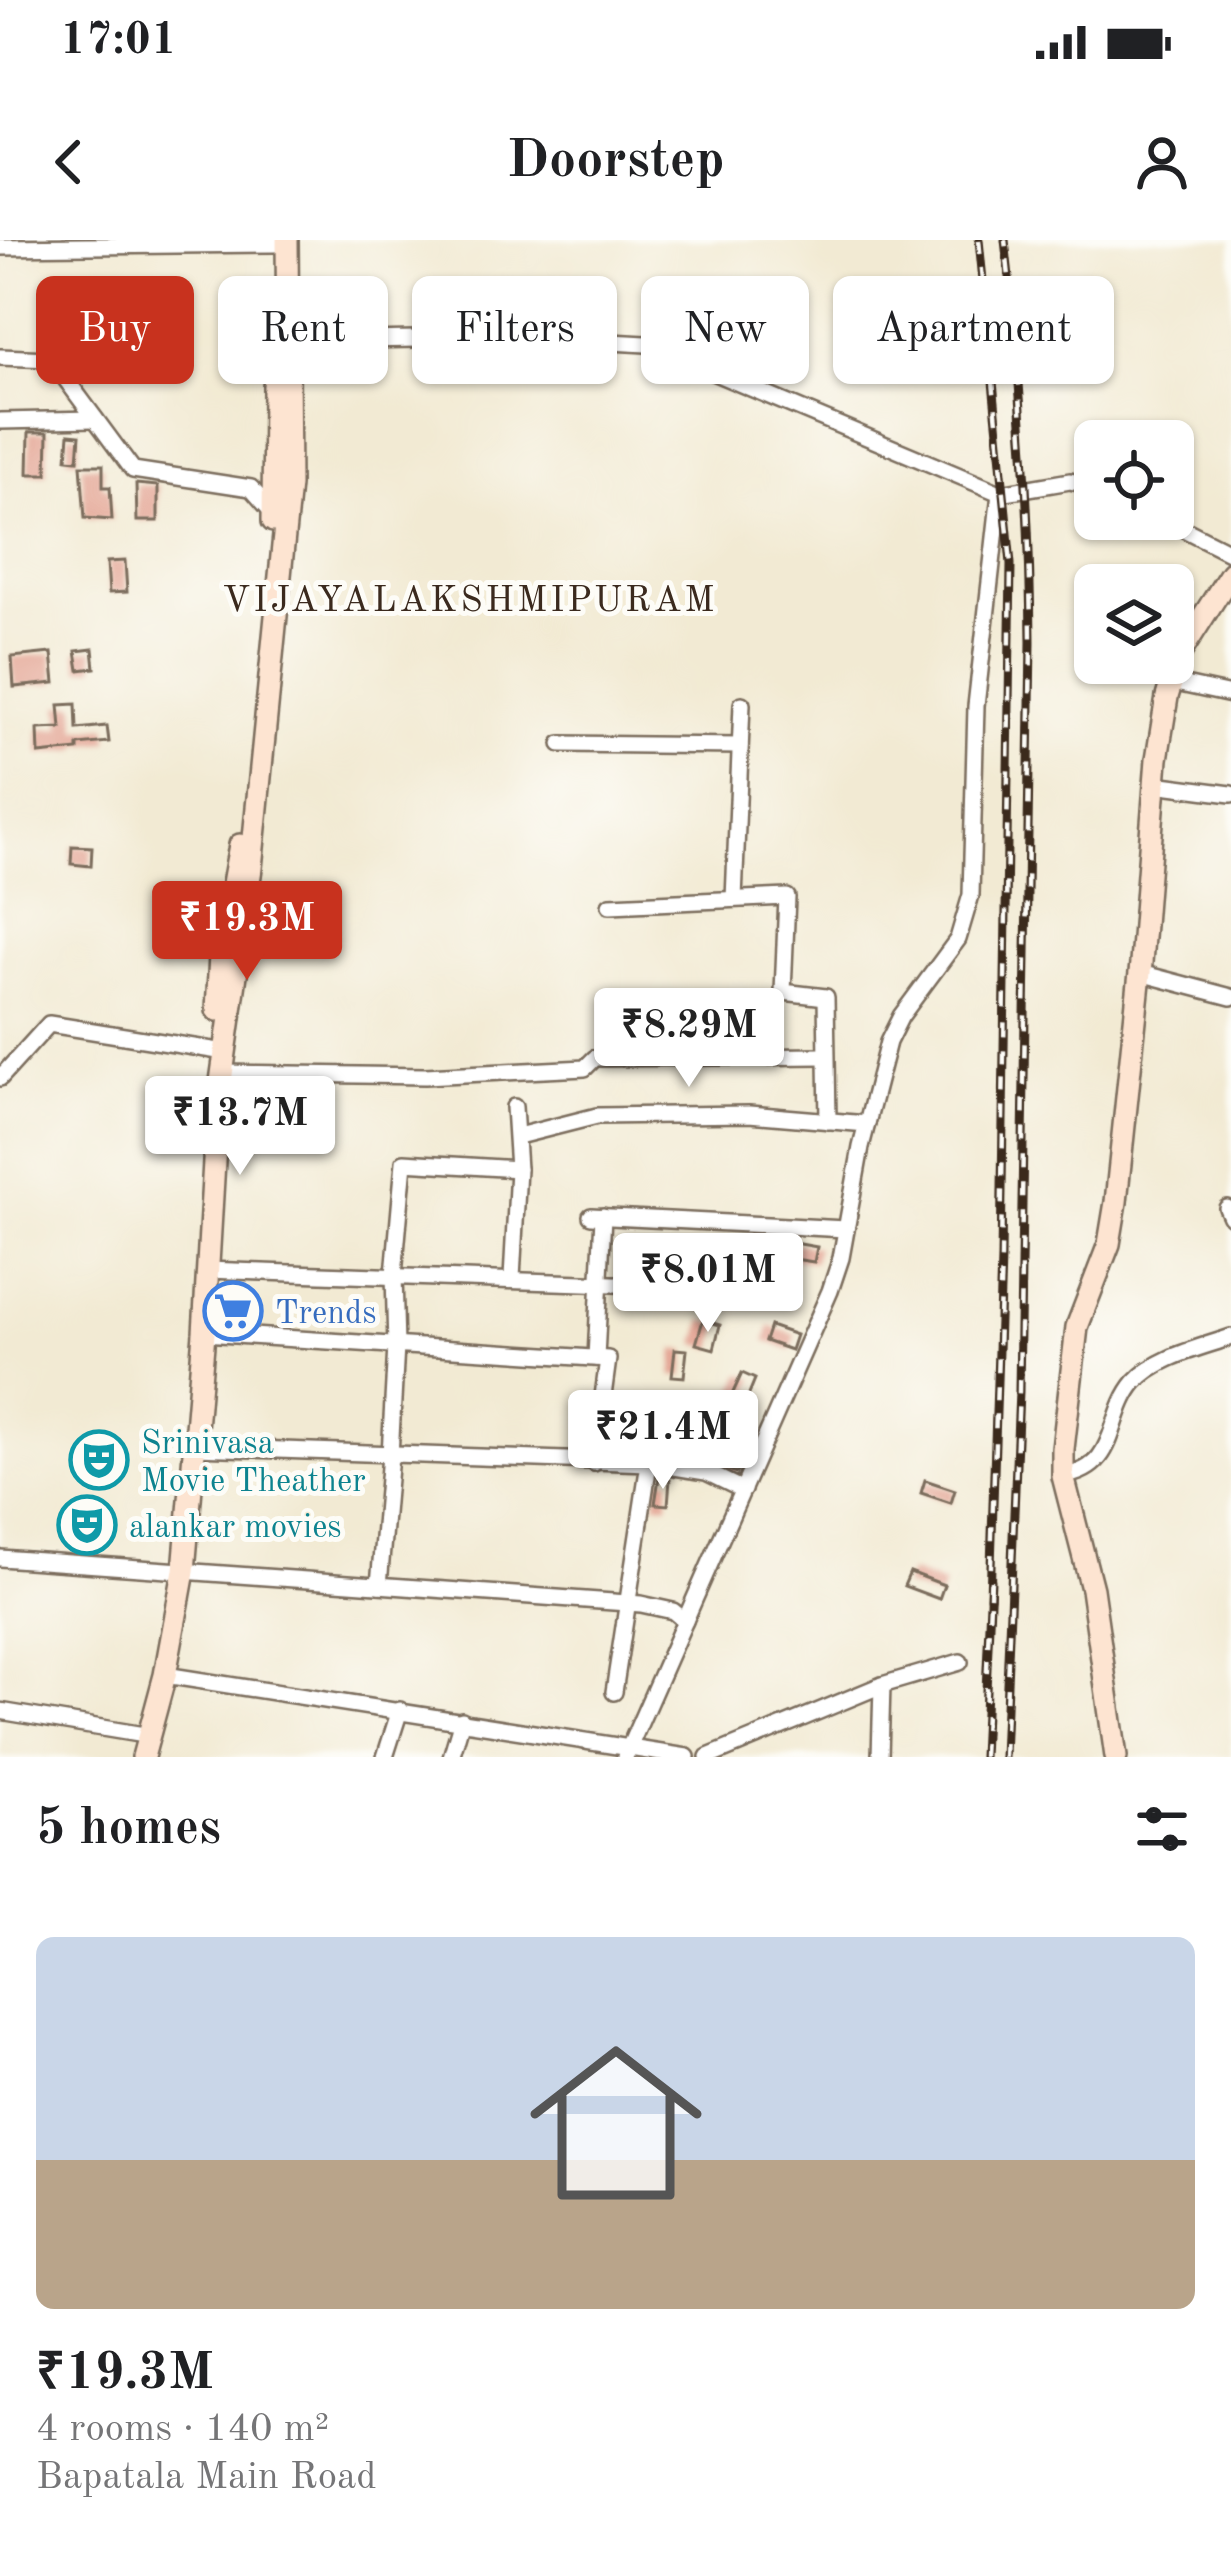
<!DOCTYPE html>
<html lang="en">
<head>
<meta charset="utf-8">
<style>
	body { margin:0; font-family:"Old Standard TT",serif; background:#f2f2f2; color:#202124; height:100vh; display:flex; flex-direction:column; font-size:45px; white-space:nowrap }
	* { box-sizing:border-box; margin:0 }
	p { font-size:39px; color:#757577 }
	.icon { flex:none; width:66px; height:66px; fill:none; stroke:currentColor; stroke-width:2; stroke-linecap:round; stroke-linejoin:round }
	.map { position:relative; height:1517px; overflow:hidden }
	.details { display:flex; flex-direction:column; background:#fff; flex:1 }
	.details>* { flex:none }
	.top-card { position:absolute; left:36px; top:36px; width:1161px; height:108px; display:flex; gap:24px }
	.fabs { position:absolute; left:1074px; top:180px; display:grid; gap:24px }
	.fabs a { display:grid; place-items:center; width:120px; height:120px; border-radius:18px; background:#fff; box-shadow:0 3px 9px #0004; font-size:60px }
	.price { position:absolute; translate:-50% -102px; padding:0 27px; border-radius:12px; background:#fff; color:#222; font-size:39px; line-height:78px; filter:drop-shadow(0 3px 6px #0008) }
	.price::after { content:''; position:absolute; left:50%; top:72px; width:36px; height:27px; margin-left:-18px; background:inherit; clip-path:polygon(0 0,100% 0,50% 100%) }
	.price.on { background:#c8321e; color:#fff }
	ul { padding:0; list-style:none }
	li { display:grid; align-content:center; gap:24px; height:636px; padding:0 36px }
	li+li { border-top:3px solid #e0e0e0 }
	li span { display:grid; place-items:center; height:372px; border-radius:18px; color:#555 }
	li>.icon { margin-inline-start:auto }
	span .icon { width:216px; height:216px; fill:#fffc; stroke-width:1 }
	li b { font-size:51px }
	h2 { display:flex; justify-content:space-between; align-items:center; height:144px; padding:0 36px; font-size:51px }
	.pill { padding:0 42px; border-radius:18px; background:#fff; box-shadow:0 3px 9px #0004; font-size:42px; line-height:108px }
	.pill.on { background:#c8321e; color:#fff }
	.status { display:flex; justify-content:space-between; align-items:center; height:84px; padding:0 60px; background:#fff; direction:ltr }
	.status svg { height:33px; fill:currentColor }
	header { display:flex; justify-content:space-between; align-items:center; height:156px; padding:0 36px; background:#fff; font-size:54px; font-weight:700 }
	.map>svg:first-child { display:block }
</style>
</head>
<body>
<div class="status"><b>17:01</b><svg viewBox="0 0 49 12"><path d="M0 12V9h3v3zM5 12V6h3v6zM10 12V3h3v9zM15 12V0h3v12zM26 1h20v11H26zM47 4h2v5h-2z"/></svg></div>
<header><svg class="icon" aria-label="back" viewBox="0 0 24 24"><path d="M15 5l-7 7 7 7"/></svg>Doorstep<svg class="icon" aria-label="person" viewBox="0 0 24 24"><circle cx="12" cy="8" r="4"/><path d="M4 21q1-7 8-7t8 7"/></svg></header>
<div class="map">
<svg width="1231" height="1517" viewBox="0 0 1231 1517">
	<rect width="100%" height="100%" fill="#fdfcf7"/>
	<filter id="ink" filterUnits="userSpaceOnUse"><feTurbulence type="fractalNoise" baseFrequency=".00833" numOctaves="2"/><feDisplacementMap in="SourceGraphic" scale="24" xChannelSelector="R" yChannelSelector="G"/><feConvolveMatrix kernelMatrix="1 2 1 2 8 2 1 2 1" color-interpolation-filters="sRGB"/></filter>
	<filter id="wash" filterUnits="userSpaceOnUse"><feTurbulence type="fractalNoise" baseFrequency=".004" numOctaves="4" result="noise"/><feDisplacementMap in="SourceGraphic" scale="48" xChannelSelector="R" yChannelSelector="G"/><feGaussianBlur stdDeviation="2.7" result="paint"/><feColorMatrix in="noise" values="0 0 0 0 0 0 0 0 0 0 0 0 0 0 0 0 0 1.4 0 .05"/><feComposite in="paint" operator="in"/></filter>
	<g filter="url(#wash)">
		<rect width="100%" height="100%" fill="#f2ead3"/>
		<g id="blocks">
			<g fill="#e29f8d">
				<polygon points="29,192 48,192 47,234 28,234"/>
				<polygon points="69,194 80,195 78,220 67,219"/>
				<polygon points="81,225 103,225 103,247 110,247 112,280 85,278"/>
				<polygon points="136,244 158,246 158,281 137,281"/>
				<polygon points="125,321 127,352 109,353 107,322"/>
				<polygon points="93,409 95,428 79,430 76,411"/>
				<polygon points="52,413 55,443 14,447 12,417"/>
				<polygon points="76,464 77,489 107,486 109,502 78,505 78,510 39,514 38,489 61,488 59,465"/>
				<polygon points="72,606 92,607 91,626 71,624"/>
				<polygon points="783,1001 817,1007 814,1022 781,1017"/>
				<polygon points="703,1080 720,1085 714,1109 696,1104"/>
				<polygon points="770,1086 796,1095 791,1110 765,1101"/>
				<polygon points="675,1109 687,1110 684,1137 672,1136"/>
				<polygon points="742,1133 755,1139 744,1166 751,1169 743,1189 720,1181"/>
				<polygon points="652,1181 673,1184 669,1213 648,1210"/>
				<polygon points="701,1209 743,1220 737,1233 698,1219"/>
				<polygon points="659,1238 670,1239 668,1265 655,1264"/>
				<polygon points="925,1240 955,1250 951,1263 921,1253"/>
				<polygon points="910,1332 944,1345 939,1359 904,1346"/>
			</g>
		</g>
	</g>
	<g filter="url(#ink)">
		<use href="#blocks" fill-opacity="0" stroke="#7b6d5d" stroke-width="3"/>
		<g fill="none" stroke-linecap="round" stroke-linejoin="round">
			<g stroke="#7b6d5d" stroke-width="20">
				<g id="street">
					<polyline points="0,7 275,4"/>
					<polyline points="288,110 364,100 522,97 646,104 1000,253 1070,241 1095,247"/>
					<polyline points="0,117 51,119 133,230 251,248 273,273"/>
					<polyline points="0,181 95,179"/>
					<polyline points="1164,279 1231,313"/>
					<polyline points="1171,442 1231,455"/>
					<polyline points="561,504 740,506"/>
					<polyline points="1155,544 1231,554"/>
					<polyline points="734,659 742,464"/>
					<polyline points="610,665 787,657 783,752 826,757 828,881"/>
					<polyline points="1140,733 1231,757"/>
					<polyline points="222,833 425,836 585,828 595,818 824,816"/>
					<polyline points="0,838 49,784 225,812"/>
					<polyline points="518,896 597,876 749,874 867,884"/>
					<polyline points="1227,968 1231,977"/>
					<polyline points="591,976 846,989"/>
					<polyline points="206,1030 672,1046"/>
					<polyline points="512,1038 518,929 514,867"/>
					<polyline points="204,1093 608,1119 594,1223"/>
					<polyline points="596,1118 603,976"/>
					<polyline points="195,1207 649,1223 706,1232 743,1250"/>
					<path d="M1063,1236c57,-8 43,-60 72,-94 22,-25 65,-34 96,-45"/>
					<polyline points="0,1318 641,1364 673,1371 685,1381"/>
					<polyline points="379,1345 390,1215 396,1106 394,1035 404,922 518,929"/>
					<polyline points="165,1435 687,1517"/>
					<polyline points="614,1452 649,1223"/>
					<polyline points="0,1471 150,1496"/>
					<polyline points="385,1517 400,1470"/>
					<polyline points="451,1517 462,1480"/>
					<polyline points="625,1517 830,1051 841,1018 861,907 888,802 901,776 958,699 971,655 976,466 1000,253"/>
					<polyline points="708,1517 882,1445 960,1422"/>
					<polyline points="880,1517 882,1445"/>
				</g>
			</g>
			<g stroke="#7b6d5d" stroke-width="26">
				<g id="secondary">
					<polyline points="273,281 274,145"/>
					<polyline points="217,770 220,715 240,605"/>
					<polyline points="143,1517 165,1435 184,1331 204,1093 217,870 251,628 289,245 287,0"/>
					<polyline points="1116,1517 1092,1349 1063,1236 1063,1209 1077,1087 1109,1004 1116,962 1141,723 1157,519 1167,457 1180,413 1231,333"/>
				</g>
			</g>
			<use href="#street" stroke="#fff" stroke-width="15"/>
			<use href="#secondary" stroke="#fde4d1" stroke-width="21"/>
			<g stroke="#3b2a1e" stroke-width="9">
				<g id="rail">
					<polyline points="979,0 1011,324 1001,1018 990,1357"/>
					<polyline points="983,1517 991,1340"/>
					<path d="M1004,1517l15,-366 12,-749c-1,-134 -11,-269 -26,-402"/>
				</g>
			</g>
			<use href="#rail" stroke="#fdfcf7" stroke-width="4.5" stroke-dasharray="14" stroke-linecap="butt"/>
		</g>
	</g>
	<defs>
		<g id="supermarket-ring" transform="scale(3)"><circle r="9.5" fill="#fdfcf7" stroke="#3f7fe0" stroke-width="1.5"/><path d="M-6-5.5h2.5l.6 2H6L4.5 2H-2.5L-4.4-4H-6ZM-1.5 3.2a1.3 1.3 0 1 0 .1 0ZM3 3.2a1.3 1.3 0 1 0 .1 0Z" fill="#3f7fe0"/></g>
		<g id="theatre-ring" transform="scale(3)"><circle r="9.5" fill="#fdfcf7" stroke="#0f9aa8" stroke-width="1.5"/><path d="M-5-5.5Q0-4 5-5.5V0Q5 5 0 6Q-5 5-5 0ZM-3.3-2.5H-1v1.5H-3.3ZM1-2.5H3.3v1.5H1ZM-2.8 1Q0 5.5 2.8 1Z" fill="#0f9aa8"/></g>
	</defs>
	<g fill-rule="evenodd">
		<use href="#supermarket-ring" x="233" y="1071"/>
		<use href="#theatre-ring" x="99" y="1220"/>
		<use href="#theatre-ring" x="87" y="1285"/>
	</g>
	<g text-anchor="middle" stroke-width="10" stroke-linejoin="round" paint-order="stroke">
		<g font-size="33" fill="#366cbe" stroke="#fdfcf7" text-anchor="start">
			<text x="275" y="1083">Trends</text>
		</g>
		<g font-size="33" fill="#0d838f" stroke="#fdfcf7" text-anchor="start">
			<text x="141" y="1213">Srinivasa<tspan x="141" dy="38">Movie Theather</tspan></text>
			<text x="129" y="1297">alankar movies</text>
		</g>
		<g font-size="36" letter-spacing="3" fill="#3b2a1e" stroke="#fdfcf7">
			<text x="470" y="371">VIJAYALAKSHMIPURAM</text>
		</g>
	</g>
</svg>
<div class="fabs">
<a><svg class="icon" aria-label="locate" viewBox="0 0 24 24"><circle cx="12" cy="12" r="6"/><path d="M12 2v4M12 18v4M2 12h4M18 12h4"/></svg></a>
<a><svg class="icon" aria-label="layers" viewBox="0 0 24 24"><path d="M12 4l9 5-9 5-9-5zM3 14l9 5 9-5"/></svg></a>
</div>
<b class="price on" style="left:247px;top:743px">₹19.3M</b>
<b class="price" style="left:689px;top:850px">₹8.29M</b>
<b class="price" style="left:240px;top:938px">₹13.7M</b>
<b class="price" style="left:708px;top:1095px">₹8.01M</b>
<b class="price" style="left:663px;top:1252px">₹21.4M</b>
<div class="top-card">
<a class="pill on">Buy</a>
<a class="pill">Rent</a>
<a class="pill">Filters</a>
<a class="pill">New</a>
<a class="pill">Apartment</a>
</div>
</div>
<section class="details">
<h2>5 homes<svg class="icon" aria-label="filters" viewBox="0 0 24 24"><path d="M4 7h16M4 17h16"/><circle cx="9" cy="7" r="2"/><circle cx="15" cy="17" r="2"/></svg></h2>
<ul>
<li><span style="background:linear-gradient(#c9d6e8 60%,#b9a48a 0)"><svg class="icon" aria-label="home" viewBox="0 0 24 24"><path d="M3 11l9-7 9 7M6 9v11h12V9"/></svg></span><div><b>₹19.3M</b><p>4 rooms · 140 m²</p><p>Bapatala Main Road</p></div></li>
</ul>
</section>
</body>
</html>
